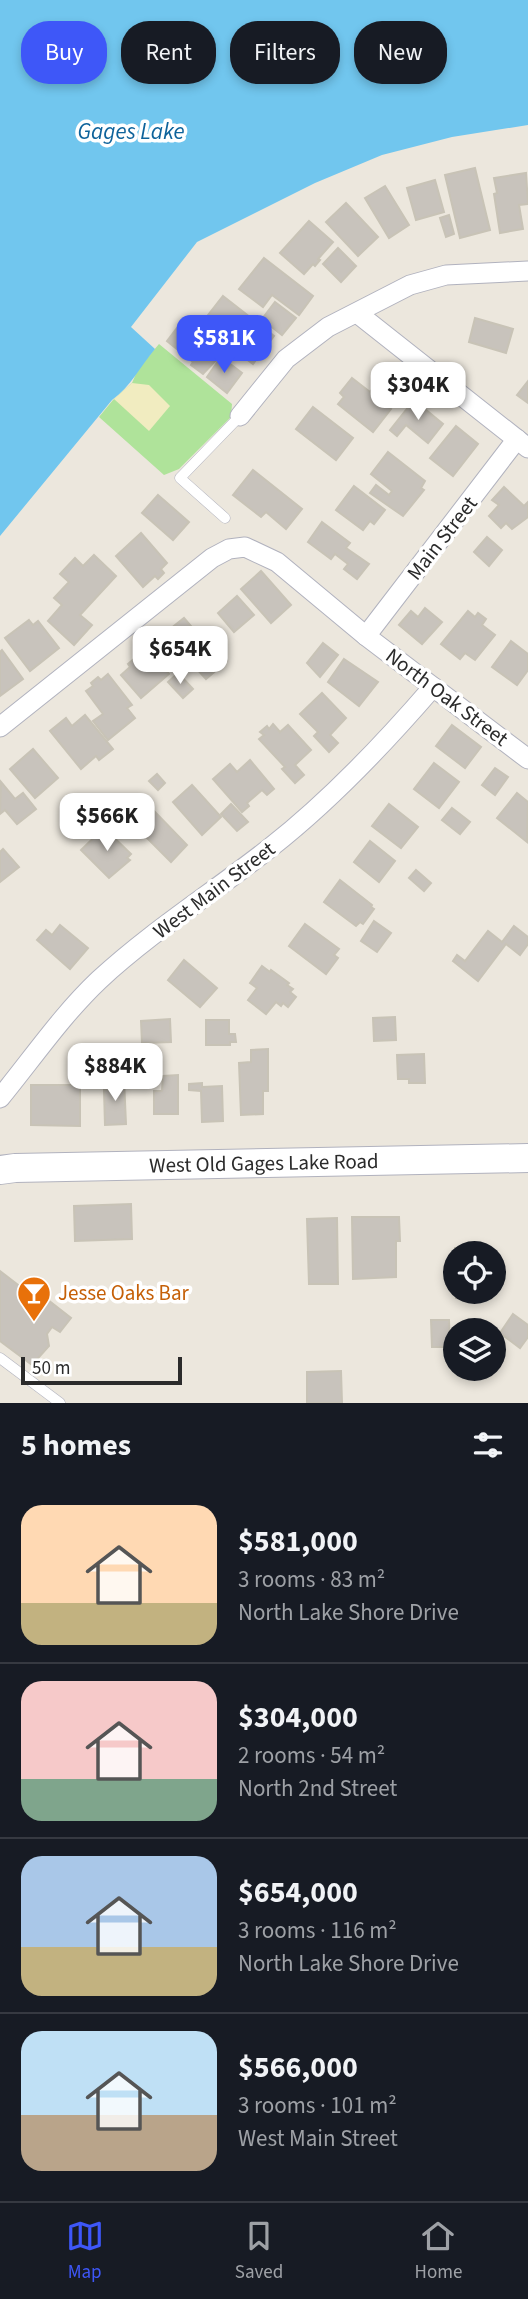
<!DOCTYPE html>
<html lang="en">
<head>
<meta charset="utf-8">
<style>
	body { margin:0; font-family:"Source Sans 3",sans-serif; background:#242831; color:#f1f3f6; height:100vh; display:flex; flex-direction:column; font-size:26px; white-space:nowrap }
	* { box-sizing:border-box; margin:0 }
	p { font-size:23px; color:#9ea1a6 }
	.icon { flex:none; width:38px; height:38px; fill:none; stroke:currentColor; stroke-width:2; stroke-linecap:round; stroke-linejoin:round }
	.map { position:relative; height:1403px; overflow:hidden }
	.panel { display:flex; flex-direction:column; background:#171b24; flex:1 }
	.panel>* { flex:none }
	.hud { position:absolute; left:21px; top:21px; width:486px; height:63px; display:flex; gap:14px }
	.buttons { position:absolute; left:443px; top:1241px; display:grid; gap:14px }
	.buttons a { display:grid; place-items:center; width:63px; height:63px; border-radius:50%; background:#171b24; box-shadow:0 4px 10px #0003; font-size:35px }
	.scale { position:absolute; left:21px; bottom:18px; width:161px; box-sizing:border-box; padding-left:7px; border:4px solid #2b2b2b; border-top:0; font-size:19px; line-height:24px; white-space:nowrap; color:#2b2b2b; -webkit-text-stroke:5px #fff; paint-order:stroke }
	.price { position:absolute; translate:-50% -60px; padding:0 16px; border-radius:14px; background:#fff; color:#222; font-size:23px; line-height:46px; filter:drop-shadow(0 2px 4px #0008) }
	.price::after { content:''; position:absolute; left:50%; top:42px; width:21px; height:16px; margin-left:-10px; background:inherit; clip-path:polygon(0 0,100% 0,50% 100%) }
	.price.on { background:#3e57f8; color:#fff }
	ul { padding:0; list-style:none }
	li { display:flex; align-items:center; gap:21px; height:175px; padding:0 21px }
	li+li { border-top:2px solid #363941 }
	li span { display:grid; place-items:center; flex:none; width:196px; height:140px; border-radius:21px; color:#555 }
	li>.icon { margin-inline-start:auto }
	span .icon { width:84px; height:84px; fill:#fffc; stroke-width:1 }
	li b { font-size:30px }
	h2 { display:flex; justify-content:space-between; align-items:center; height:84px; padding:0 21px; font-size:30px }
	.tag { padding:0 24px; border-radius:28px; background:#171b24; box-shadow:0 4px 10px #0003; font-size:24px; line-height:63px }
	.tag.on { background:#3e57f8; color:#fff }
	.menu { display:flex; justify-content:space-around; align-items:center; height:98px; border-top:2px solid #363941; background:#171b24; font-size:19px; color:#9ea1a6 }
	.menu a { display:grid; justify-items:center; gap:4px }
	.menu .on { color:#3e57f8 }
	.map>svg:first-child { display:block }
</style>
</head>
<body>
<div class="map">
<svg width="528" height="1403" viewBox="0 0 528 1403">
	<rect width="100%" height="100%" fill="#ece7dd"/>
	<polygon fill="#afe39a" points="159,344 232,404 231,417 179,469 164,475 99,417 113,400 132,383 138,369"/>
	<polygon fill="#f1ecc0" points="132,383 149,385 170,406 149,431 114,399"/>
	<path fill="#71c6ee" d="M0,0h528v125l-76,12 -70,18 -67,28 -118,59 -66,85 24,22c-15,18 -24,37 -43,51l-112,136z"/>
	<g fill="#c8c3bc" stroke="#c8c3b6" stroke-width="2">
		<polygon points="475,168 490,230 460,238 445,175"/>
		<polygon points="526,173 528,204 519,205 523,229 500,233 494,194 497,193 494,178"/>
		<polygon points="435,180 444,212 416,220 407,188"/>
		<polygon points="385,186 409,225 389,238 365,198"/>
		<polygon points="346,203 378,237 358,256 326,222"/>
		<polygon points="449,215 454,234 446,237 440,218"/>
		<polygon points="309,221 333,242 318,259 320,260 315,266 313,264 304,274 280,253"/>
		<polygon points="338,248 356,266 341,282 323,264"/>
		<polygon points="264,258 313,296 299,315 272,295 263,307 239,289"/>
		<polygon points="223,296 274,336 253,364 201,324"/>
		<polygon points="275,302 296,318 282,335 262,319"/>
		<polygon points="475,318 513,329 506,353 469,342"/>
		<polygon points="177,328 182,332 184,330 196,339 201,333 214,343 208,350 218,358 203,374 191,365 193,362 167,341"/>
		<polygon points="221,357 242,373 227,393 207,377"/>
		<polygon points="352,378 370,392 376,385 390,397 384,404 391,409 373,432 338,404 344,397 340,393"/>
		<polygon points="528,381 528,403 517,395"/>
		<polygon points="414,400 443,424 428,443 406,425 397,436 390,430"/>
		<polygon points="313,407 353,438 336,460 296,429"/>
		<polygon points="456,426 478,444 453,476 430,458"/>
		<polygon points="388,452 425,481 421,488 424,490 403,516 370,493 376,485 389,495 392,491 371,474"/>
		<polygon points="253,470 302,509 286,529 266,512 261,517 233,495"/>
		<polygon points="354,486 385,510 374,524 370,521 363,530 336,510"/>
		<polygon points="504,487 524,506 528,502 528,517 512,529 506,523 501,528 489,516 499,505 492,500"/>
		<polygon points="158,495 189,522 173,540 142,513"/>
		<polygon points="322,522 350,543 346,548 369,564 357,579 344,569 348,564 335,554 331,559 308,542"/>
		<polygon points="141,533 167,563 161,569 164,573 158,579 155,576 143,587 116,556"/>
		<polygon points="487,537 502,550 489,566 474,552"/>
		<polygon points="94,555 116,576 80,615 92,625 74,645 48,621 62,605 54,598 69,582 60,574 75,558 83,566"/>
		<polygon points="261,571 291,605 271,623 241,589"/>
		<polygon points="237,596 254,615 234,632 218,613"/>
		<polygon points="425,608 442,622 422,644 399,625 411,611 418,617"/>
		<polygon points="468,611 475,617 478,613 486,619 482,625 495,635 475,660 465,653 460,659 441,644"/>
		<polygon points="184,618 208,646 212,643 227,661 206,679 195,667 193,669 164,634"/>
		<polygon points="29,620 33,625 38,621 59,648 30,671 5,638"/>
		<polygon points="511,641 528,654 528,670 517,685 492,667"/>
		<polygon points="323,643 338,655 320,677 307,663"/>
		<polygon points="147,648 169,674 141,698 121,675 130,667 128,664"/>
		<polygon points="2,650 23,679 0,696 0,652"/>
		<polygon points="344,659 378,682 359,706 328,682"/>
		<polygon points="178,673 193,689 183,698 168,682"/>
		<polygon points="108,674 132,705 127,708 135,718 108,740 93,721 103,714 86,691 93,686 91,683 98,677 101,680"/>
		<polygon points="322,693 346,718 330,735 338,743 329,752 314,736 318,732 300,714"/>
		<polygon points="85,715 113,749 99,760 96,756 81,769 50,731 66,718 72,726"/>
		<polygon points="273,724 280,732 288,725 311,750 295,765 304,775 295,783 282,769 285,767 259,739 264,735 260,732 267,726 269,729"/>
		<polygon points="452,725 481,747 465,768 436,746"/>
		<polygon points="33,749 58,778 35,798 10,769"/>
		<polygon points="250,760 274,789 267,795 262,790 247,803 249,806 242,812 213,779 230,764 237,772"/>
		<polygon points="434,763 459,782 439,808 414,789"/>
		<polygon points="495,768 508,777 495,795 482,785"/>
		<polygon points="157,774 165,783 158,790 149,781"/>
		<polygon points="1,782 15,799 23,793 36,809 17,824 5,810 0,814"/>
		<polygon points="192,785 221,817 202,835 173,802"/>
		<polygon points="517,793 528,802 527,842 497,818"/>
		<polygon points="231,804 248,822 237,831 221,814"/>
		<polygon points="389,804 418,827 401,848 372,826"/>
		<polygon points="452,808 470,822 460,834 442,820"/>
		<polygon points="154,811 187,845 171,862 139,830"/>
		<polygon points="104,828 131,854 127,858 130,860 109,878 81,850"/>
		<polygon points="370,841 395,861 379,882 354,862"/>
		<polygon points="3,849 19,867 0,882 0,852"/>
		<polygon points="416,870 431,883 424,891 409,878"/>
		<polygon points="340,880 372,905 371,907 374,909 363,924 360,922 356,926 324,902"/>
		<polygon points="374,921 391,933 377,952 361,941"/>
		<polygon points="305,924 339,949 334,955 338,958 326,974 289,946"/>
		<polygon points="60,925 88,948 70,969 37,940 46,930 52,935"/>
		<polygon points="514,926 528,937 528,944 520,955 506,944 478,981 453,961 457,955 465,961 488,931 502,942"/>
		<polygon points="184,960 217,988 200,1007 168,980"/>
		<polygon points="262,966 270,972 271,970 289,983 287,985 293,989 290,992 296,997 288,1007 283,1003 281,1006 276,1002 266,1014 248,1000 257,988 250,983"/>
		<polygon points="395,1017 396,1040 374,1041 373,1018"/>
		<polygon points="170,1019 171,1042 142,1043 141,1021"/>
		<polygon points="206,1020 229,1020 229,1034 235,1034 236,1042 230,1042 230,1045 206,1045"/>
		<polygon points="268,1049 268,1091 263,1091 263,1114 241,1115 239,1063 251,1062 251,1050"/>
		<polygon points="424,1054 425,1083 409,1083 409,1079 398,1079 397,1055"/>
		<polygon points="178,1075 178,1114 154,1114 154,1091 162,1091 163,1076"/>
		<polygon points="109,1079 124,1079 126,1124 105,1125 104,1090 109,1090"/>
		<polygon points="202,1083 202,1087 222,1086 223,1121 202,1122 201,1091 189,1090 189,1084"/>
		<polygon points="31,1085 80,1085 80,1126 31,1125"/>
		<polygon points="131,1204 132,1239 75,1241 74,1206"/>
		<polygon points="352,1217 399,1217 400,1241 396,1241 396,1277 353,1279"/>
		<polygon points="337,1218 338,1284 309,1284 307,1219"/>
		<polygon points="464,1245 469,1245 469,1247 479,1248 479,1253 455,1253 455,1248 463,1248"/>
		<polygon points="0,1271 26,1291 30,1286 71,1318 60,1332 52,1327 47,1334 49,1346 32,1365 0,1341"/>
		<polygon points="456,1292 479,1292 479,1297 456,1298"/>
		<polygon points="513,1314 528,1325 528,1337 520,1348 500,1333"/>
		<polygon points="431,1320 449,1320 450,1347 432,1347"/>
		<polygon points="341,1371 342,1403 307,1403 307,1372"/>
	</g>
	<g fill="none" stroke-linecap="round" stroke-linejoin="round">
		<g stroke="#b1b2be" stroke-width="11">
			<g id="lane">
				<polyline points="225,518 180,478 240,416"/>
				<polyline points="0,1358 60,1403"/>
			</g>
		</g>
		<g stroke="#b1b2be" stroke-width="21">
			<g id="street">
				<polyline points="357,313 528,448"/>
				<polyline points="240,416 286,359 328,327 410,285 446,275 528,271"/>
				<polyline points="366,636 517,439"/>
				<polyline points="0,727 212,558 229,549 245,547 277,562 366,636 528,759"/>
				<path d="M0,1098c32,-39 62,-83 99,-118 53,-49 115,-88 172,-133 60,-47 112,-102 162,-160"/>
			</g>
		</g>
		<g stroke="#b1b2be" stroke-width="30">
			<g id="secondary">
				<path id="s1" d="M0,1170l15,-2 513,-10"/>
			</g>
		</g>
		<use href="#lane" stroke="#fff" stroke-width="10"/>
		<use href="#street" stroke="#fff" stroke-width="19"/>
		<use href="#secondary" stroke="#fff" stroke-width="28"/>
	</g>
	<defs>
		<g id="bar-pin" transform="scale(1.75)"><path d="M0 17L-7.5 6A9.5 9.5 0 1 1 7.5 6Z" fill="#e8710a" stroke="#fff"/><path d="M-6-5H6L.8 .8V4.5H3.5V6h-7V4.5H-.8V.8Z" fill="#fff"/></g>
	</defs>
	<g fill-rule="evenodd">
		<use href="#bar-pin" x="34" y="1293"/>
	</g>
	<g text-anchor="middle" stroke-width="7" stroke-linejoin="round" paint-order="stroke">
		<g font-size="21" fill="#2b2b2b" stroke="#fff">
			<text transform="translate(442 538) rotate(-52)" y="7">Main Street</text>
			<text transform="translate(447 697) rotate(37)" y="7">North Oak Street</text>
			<text transform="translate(214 890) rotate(-37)" y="7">West Main Street</text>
			<text dy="7" stroke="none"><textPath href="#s1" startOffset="264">West Old Gages Lake Road</textPath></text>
		</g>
		<g font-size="21" fill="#c56008" stroke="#fff" text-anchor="start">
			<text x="58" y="1300">Jesse Oaks Bar</text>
		</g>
		<g font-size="23" font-style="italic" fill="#0e639b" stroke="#fff">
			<text x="131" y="139">Gages Lake</text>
		</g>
	</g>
</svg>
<div class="buttons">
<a><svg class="icon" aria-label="locate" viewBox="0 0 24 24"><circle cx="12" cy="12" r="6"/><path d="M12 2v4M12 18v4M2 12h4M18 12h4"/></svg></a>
<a><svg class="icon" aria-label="layers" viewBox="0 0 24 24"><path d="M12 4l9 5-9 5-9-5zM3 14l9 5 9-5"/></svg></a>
</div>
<div class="scale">50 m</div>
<b class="price on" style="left:224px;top:375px">$581K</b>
<b class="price" style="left:418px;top:422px">$304K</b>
<b class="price" style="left:180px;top:686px">$654K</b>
<b class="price" style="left:107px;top:853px">$566K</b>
<b class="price" style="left:115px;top:1103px">$884K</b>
<div class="hud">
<a class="tag on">Buy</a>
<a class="tag">Rent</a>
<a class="tag">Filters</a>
<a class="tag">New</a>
</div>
</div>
<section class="panel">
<h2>5 homes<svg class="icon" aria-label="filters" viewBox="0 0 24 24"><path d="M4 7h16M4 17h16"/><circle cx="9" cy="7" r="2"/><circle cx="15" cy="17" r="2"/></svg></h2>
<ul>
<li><span style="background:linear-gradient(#ffd9b3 70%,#c2b280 0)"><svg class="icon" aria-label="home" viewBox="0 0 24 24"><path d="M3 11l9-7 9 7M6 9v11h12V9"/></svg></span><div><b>$581,000</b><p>3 rooms · 83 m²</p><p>North Lake Shore Drive</p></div></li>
<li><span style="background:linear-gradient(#f6c9c9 70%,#7fa58c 0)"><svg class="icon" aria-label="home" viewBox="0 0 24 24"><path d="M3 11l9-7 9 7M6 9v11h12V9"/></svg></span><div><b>$304,000</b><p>2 rooms · 54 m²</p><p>North 2nd Street</p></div></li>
<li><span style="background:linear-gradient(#a9c7e8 65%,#c2b280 0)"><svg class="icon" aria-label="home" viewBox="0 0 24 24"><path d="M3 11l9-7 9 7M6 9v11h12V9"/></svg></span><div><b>$654,000</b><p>3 rooms · 116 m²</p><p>North Lake Shore Drive</p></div></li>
<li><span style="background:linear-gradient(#bfe0f5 60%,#b9a48a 0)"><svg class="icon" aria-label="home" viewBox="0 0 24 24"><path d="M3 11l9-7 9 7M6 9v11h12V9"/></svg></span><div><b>$566,000</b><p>3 rooms · 101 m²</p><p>West Main Street</p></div></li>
</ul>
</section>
<nav class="menu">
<a class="on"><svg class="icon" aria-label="map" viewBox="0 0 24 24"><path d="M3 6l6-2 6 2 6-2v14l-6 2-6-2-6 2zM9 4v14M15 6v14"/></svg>Map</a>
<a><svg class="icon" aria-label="saved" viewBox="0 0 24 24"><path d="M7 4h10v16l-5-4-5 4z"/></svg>Saved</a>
<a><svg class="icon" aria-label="home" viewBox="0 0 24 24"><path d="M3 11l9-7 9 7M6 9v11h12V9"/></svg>Home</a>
</nav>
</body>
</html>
